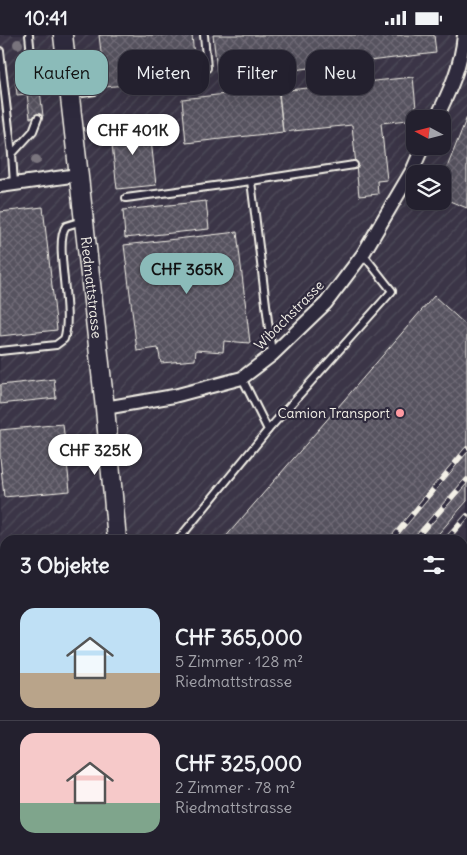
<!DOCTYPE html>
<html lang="de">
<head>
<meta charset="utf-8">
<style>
	body { margin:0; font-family:Delius,sans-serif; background:#2b2836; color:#f1f3f6; height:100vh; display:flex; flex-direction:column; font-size:19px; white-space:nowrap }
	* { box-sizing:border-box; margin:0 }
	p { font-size:16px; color:#a3a3aa }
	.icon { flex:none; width:28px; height:28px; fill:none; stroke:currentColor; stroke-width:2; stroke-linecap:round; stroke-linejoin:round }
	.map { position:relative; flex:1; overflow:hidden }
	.drawer { position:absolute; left:0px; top:500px; width:468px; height:320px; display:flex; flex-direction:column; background:#23202e; border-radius:15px 15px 0 0; box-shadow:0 5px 20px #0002,0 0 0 1px #403e4a }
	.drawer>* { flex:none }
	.banner { position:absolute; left:15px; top:15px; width:438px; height:45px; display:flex; gap:10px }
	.needle { width:32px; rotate:277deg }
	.fabs { position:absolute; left:406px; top:75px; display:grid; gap:10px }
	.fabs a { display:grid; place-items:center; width:45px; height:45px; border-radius:10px; background:#23202e; box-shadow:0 5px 20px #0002,0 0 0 1px #403e4a; font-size:25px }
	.price { position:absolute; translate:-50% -42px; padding:0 11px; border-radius:18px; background:#fff; color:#222; font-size:16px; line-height:32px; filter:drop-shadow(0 1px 2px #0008) }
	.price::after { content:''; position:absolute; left:50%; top:30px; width:15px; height:11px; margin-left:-8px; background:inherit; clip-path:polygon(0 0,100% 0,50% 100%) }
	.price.selected { background:#8bbbb9; color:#111 }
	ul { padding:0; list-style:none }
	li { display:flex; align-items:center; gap:15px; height:125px; padding:0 20px }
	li+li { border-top:1px solid #403e4a }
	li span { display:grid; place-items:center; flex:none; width:140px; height:100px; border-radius:15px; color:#555 }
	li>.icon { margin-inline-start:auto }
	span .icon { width:60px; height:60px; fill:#fffc; stroke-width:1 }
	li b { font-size:21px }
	h2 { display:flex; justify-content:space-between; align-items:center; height:60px; padding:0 20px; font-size:21px }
	.tag { padding:0 18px; border-radius:15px; background:#23202e; box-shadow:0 5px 20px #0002,0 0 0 1px #403e4a; font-size:18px; line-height:45px }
	.tag.selected { background:#8bbbb9; color:#111 }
	.status { display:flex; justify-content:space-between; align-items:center; height:35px; padding:0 25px; background:#23202e; direction:ltr }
	.status svg { height:14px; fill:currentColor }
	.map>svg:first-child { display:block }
</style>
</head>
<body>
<div class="status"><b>10:41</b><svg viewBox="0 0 49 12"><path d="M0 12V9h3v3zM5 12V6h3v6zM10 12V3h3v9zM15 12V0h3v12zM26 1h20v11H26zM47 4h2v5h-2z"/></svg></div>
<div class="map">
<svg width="467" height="820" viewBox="0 0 467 820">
	<defs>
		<pattern id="industrial-furrows" width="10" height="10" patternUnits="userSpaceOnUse" patternTransform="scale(1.25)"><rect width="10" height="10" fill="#3b3647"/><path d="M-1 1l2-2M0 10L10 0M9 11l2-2" fill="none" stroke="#4e4a59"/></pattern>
		<pattern id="forest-crowns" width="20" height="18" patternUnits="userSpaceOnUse" patternTransform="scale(1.25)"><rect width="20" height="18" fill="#454050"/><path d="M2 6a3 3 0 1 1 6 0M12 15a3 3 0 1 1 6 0" fill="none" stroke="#605c69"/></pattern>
		<pattern id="building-cross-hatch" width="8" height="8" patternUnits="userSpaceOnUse" patternTransform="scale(1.25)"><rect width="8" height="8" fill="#56525f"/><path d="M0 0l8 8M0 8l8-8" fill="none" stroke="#6f6b76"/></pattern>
	</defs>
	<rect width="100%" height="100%" fill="#2f2a3d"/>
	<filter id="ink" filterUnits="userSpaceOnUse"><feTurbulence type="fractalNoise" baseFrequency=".02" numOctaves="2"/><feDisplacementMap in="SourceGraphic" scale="10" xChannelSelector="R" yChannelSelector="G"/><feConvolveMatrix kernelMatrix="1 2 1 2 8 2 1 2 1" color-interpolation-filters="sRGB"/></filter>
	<g filter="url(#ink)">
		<g fill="#3b3647">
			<polygon points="467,492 467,554 463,558 462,505 456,505"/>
			<polygon points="88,815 155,815 146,820 80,820"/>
		</g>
		<path fill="url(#industrial-furrows)" fill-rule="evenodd" d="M0,0h467v492l-11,13h-451v310h83l-8,5h-80zM415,84h27v27h-27zM415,139h27v27h-27z"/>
		<polygon fill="#454050" stroke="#9c989c" points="467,628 467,764 463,767 462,633"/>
		<polygon fill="url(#forest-crowns)" stroke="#9c989c" points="250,815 387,815 383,820 241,820"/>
		<g fill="url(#building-cross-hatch)" stroke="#f4f1e8">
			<polygon points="99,0 192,0 196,43 105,52"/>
			<polygon points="213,0 434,0 436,18 218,44"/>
			<polygon points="38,38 43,81 30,83 27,59 17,60 15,41"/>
			<polygon points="413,42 417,84 381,88 387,145 377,146 378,159 359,161 352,90 283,97 279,56"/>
			<polygon points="278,53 283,97 186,108 182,64"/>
			<polygon points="467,82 467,173 442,163 442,145"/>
			<polygon points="149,87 156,150 117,154 110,92"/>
			<polygon points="206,166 209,194 125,203 123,175"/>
			<polygon points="43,172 57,295 0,301 0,177"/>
			<polygon points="237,197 250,308 224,306 223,317 196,315 195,325 161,328 158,313 137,316 124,210"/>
			<polygon points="434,261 467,291 467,466 433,505 223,505"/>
			<polygon points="54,344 56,363 0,369 0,350"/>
			<polygon points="63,389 70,456 4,462 0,422 0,395"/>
			<polygon points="0,580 1,591 5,591 5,627 0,628"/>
		</g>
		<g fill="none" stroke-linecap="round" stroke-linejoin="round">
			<g stroke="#f4f1e8" stroke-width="10">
				<g id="lane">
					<polyline points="29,0 33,39"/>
					<polyline points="204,0 207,33"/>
					<polyline points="0,16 12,119 14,149"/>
					<polyline points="71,60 95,56"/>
					<polyline points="12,119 33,96 38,83"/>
					<polyline points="126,163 251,146"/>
					<path d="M0,316l56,-6 8,-6c10,-27 -11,-96 2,-113l16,-5"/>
					<polyline points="272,319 251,146 354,130"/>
					<polyline points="268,395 392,256 363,219"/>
					<polyline points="178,505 268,395 242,343"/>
				</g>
			</g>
			<g stroke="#f4f1e8" stroke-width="16">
				<g id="street">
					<path d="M436,84c14,-29 25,-52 28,-84"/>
					<polyline points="0,151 78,140"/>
					<polyline points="105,373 174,361 242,343 272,320 326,268 363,219 413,134 423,111"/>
					<polyline points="0,543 5,542"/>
				</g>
			</g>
			<g stroke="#f4f1e8" stroke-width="21">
				<g id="secondary">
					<path id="s1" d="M63,0l42,373 12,132"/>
					<polyline points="462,622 467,618"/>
					<polyline points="1,820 6,815"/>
					<polyline points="221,820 229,815"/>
				</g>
			</g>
			<use href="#lane" stroke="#2f2a3d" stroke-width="6"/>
			<use href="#street" stroke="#2f2a3d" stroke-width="12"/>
			<use href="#secondary" stroke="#2f2a3d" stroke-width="18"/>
			<g stroke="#f4f1e8" stroke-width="5.5">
				<g id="rail">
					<polyline points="391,505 467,414"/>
					<polyline points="414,505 467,445"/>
					<polyline points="446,505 467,481"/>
					<polyline points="462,524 467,519"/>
					<polyline points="462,535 467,530"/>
					<polyline points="32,819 38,815"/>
					<polyline points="105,820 113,815"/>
					<polyline points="119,820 127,815"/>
				</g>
			</g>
			<use href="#rail" stroke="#2f2a3d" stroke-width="4" stroke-dasharray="11" stroke-linecap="butt"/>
		</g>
		<g fill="#7a757e">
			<circle cx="18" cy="9" r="5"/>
			<circle cx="36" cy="125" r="5"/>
		</g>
	</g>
	<circle fill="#ff9aa2" stroke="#2f2a3d" stroke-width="2" cx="400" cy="378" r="5"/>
	<g text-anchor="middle" stroke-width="4.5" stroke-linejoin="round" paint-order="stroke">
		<g font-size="14" fill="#f4f1e8" stroke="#2f2a3d">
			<text dy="5" stroke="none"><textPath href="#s1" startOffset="254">Riedmattstrasse</textPath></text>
			<text transform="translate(289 280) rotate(-45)" y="5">Wibachstrasse</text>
		</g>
		<g font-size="14" fill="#f4f1e8" stroke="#2f2a3d" text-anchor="end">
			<text x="390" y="383">Camion Transport</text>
		</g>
	</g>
</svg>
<div class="fabs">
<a><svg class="needle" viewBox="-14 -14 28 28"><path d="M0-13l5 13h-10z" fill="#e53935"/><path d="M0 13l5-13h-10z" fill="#a3a3aa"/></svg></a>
<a><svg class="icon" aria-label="layers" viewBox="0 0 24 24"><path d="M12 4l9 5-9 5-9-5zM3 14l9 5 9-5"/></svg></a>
</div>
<b class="price" style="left:133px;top:121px">CHF 401K</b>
<b class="price selected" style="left:187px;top:260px">CHF 365K</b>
<b class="price" style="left:95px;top:441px">CHF 325K</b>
<div class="banner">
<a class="tag selected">Kaufen</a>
<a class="tag">Mieten</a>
<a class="tag">Filter</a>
<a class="tag">Neu</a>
</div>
<section class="drawer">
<h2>3 Objekte<svg class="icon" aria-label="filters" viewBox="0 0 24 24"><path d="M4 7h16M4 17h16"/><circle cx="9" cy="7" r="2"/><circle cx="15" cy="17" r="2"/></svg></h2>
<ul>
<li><span style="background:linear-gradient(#bfe0f5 65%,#b9a48a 0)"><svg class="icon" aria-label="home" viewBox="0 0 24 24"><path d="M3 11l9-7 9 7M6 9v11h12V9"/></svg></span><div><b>CHF 365,000</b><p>5 Zimmer · 128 m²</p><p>Riedmattstrasse</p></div></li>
<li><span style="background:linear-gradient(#f6c9c9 70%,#7fa58c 0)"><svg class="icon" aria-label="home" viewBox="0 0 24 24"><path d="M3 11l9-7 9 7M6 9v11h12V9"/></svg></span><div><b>CHF 325,000</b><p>2 Zimmer · 78 m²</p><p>Riedmattstrasse</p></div></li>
</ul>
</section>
</div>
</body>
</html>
